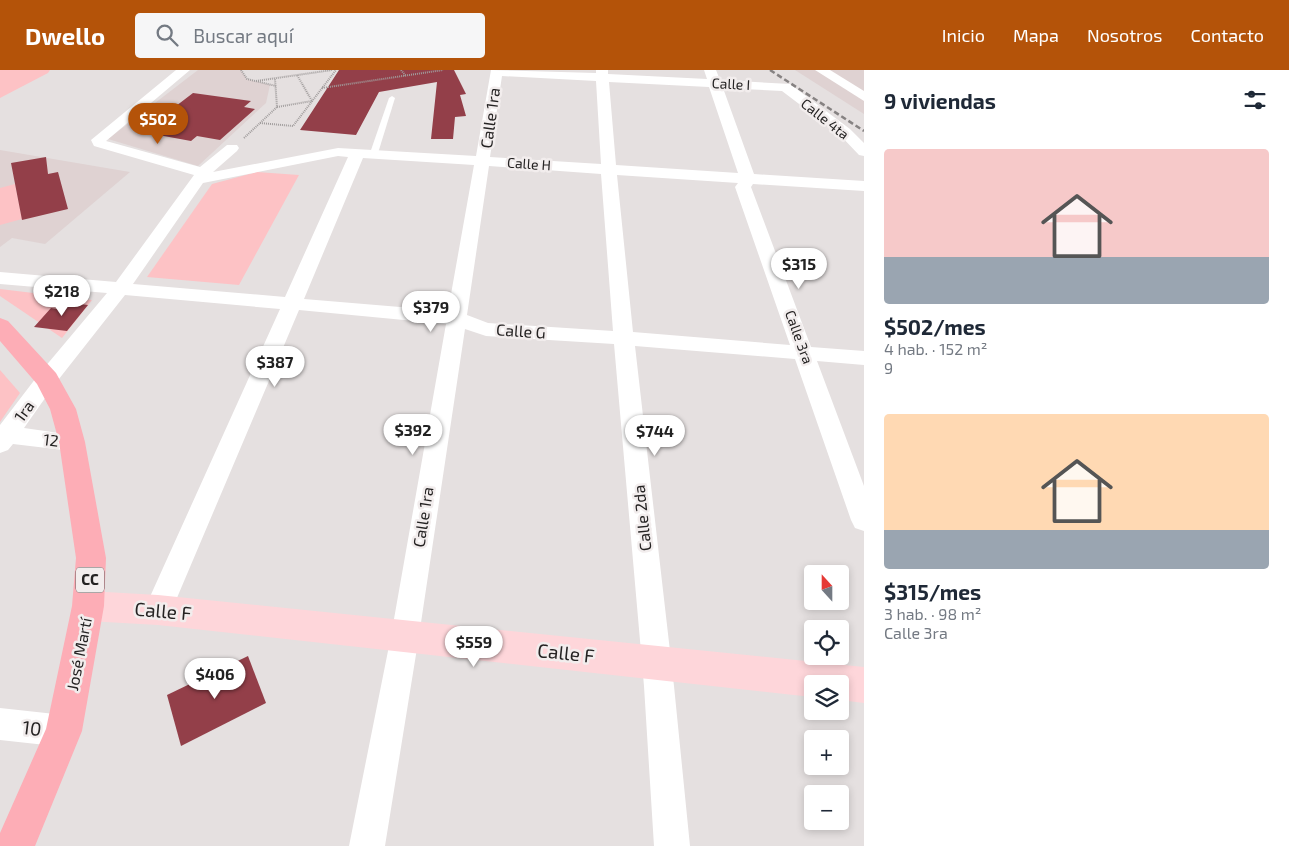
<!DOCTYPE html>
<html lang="es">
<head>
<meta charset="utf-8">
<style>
	body { margin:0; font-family:"Exo 2",sans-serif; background:#f6f6f7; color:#1f2937; height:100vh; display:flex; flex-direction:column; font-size:19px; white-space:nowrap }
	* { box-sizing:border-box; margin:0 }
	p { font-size:16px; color:#747a83 }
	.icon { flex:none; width:28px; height:28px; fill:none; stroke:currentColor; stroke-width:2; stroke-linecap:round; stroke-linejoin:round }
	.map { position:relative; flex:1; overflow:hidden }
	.sheet { display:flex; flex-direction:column; background:#fff; width:425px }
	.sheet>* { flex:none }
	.needle { width:32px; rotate:339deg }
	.controls { position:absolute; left:804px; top:495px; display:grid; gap:10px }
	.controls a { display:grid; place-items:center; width:45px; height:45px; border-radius:5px; background:#fff; box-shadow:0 2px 8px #0003; font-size:25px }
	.price { position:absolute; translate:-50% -42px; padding:0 11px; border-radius:18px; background:#fff; color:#222; font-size:16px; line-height:32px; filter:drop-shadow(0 1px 2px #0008) }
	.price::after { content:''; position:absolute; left:50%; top:30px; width:15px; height:11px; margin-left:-8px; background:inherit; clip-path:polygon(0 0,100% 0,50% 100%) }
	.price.selected { background:#b45309; color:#fff }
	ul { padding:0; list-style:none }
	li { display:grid; align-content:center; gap:10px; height:265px; padding:0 20px }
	li span { display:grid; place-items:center; height:155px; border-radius:5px; color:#555 }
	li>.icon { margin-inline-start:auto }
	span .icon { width:90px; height:90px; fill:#fffc; stroke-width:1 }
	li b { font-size:21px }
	h2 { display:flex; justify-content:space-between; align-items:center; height:60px; padding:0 20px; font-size:21px }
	header { display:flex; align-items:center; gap:30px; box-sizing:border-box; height:70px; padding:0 25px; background:#b45309; color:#fff }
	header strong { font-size:24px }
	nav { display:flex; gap:28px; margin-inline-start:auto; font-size:18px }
	.search { width:350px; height:45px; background:#f6f6f7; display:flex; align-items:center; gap:12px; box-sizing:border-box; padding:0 18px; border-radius:5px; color:#747a83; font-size:19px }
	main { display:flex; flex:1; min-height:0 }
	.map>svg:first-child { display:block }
</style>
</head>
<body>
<header>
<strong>Dwello</strong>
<div class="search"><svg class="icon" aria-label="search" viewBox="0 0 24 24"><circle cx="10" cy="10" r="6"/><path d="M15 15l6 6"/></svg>Buscar aquí</div>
<nav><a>Inicio</a><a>Mapa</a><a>Nosotros</a><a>Contacto</a></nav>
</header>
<main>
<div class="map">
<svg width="864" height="776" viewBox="0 0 864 776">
	<rect width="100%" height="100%" fill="#e5e0e0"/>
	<g fill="#dfd2d2">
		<polygon points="198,0 241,0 247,9 270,15 266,33 198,96 108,69"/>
		<polygon points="795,0 864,0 864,44"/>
		<polygon points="0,80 130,102 45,174 12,168 0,177"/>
	</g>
	<g fill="#fdc2c5">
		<polygon points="0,0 50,0 48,3 0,28"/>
		<polygon points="257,102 299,105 239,215 147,207 212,114"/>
		<polygon points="15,114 22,149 0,155 0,118"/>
		<polygon points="0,219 92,230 62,268 0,226"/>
		<polygon points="0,300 20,323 0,352"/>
	</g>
	<g fill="#933f49">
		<polygon points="339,0 454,0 466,24 460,25 466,46 455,47 453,69 431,69 437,12 379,22 356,65 300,60"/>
		<polygon points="193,23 251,31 244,37 255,39 220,70 197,66 191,71 142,62"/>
		<polygon points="46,87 48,104 58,102 68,139 22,150 11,93"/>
		<polygon points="64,232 88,235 67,261 34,257 51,238 58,239"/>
		<polygon points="248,586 266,633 181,676 167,625"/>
	</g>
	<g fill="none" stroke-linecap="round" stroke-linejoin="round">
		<g stroke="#a19d9d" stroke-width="2" stroke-dasharray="1 1" stroke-linecap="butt">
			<polyline points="241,0 247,9 276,16"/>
			<polyline points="401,0 406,6"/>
			<polyline points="256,11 332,0"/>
			<polyline points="322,18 443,0"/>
			<polyline points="277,37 312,31 297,5"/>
			<polyline points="260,53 293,56 336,0"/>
			<polyline points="244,68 277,37 275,9"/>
		</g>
		<polygon fill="#fff" fill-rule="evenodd" points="392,26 395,28 378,83 371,85 370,83 389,28"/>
		<g fill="#fff" fill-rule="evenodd">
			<path d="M176,0h14l-84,71 94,26 27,-22h10l2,3 -2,3 -24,21 125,-24 138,8 15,-86 105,3v-3h12v4l99,5 -3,-9h12l4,10 70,4 60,45 14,14v13l-5,-1 -19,-20 -58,-44 -59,-3 31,86 110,7v10l-111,-7 -2,3 60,160 53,4v14l-47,-4 47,125v45l-9,-3 -4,-8 -56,-161 -160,-13 39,340 16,160h-36l-10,-160 -30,-342 -128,-8 -21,-7 -46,307 -34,210h-36l42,-210 55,-312 -147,-14 -131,309 -10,4 -10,-4 -4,-9 136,-301 -155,-14 -70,89 -31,44 56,8 4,6 -4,6 -8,3 -59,-7 -5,6 -8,3v-28l39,-51 68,-81 -107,-9v-12l116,10 78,-107 -100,-29 -3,-6zM502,6l94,5 5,83 -111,-7zM609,12l100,5 29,86 -122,-8zM338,86l10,1 -63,140 -152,-13 70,-101zM363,88l111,7 -26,146 -144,-12zM489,96l112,8 12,157 -125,-8 -21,-8zM617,105l121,8 -3,4 55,158 -157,-13z"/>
			<polygon points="815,0 830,0 864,21 864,31"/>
			<polygon points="0,638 64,645 75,650 80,661 75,672 64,677 0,670"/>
		</g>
		<polygon fill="#fed6da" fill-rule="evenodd" points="88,521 158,525 864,597 864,633 840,630 840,614 812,614 812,627 158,555 88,551 76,547 72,536 76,525"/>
		<polygon fill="#fdadb6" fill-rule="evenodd" points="0,248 8,251 56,303 76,339 85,372 106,488 104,536 82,661 35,776 0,776 0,763 46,659 72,536 76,488 59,372 50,339 37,314 0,271"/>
		<polyline stroke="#868282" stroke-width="2.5" stroke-dasharray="5.5 3" stroke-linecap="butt" points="770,0 864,61"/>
	</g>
	<g text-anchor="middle" stroke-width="5" stroke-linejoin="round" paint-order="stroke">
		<g font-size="14" fill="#252323" stroke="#f2eded">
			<text transform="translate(731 14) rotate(3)" y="5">Calle I</text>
			<text transform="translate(825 49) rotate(38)" y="5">Calle 4ta</text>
			<text transform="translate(529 94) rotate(4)" y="5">Calle H</text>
			<text transform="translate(799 267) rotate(70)" y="5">Calle 3ra</text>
		</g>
		<rect fill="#f2eded" stroke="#626060" stroke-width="1" x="76" y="497.5" width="28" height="25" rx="4"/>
		<g font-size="15" font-weight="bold" fill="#252323">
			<text x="90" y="515">CC</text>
		</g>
		<g font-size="16" fill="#252323" stroke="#f2eded">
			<text transform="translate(490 48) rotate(-82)" y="6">Calle 1ra</text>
			<text transform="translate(521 261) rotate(4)" y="6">Calle G</text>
			<text transform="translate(24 341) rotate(-54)" y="6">1ra</text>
			<text transform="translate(51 370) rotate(7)" y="6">12</text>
			<text transform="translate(423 447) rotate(-81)" y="6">Calle 1ra</text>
			<text transform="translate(642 448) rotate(-96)" y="6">Calle 2da</text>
			<text transform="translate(79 584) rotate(-79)" y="6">José Martí</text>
		</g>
		<g font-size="19" fill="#252323" stroke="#f2eded">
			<text transform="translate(163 541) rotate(5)" y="7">Calle F</text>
			<text transform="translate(566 583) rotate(6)" y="7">Calle F</text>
			<text transform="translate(32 658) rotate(7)" y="7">10</text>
		</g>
	</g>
</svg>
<div class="controls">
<a><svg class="needle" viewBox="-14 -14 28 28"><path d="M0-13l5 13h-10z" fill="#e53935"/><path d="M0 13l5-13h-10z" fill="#747a83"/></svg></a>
<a><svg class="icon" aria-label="locate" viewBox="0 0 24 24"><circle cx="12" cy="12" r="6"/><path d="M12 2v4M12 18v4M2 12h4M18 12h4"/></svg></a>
<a><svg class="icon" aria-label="layers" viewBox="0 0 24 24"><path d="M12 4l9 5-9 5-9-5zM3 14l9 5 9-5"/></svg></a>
<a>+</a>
<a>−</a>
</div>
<b class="price selected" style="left:158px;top:75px">$502</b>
<b class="price" style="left:799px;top:220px">$315</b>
<b class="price" style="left:62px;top:247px">$218</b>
<b class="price" style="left:431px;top:263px">$379</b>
<b class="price" style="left:275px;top:318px">$387</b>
<b class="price" style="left:413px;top:386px">$392</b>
<b class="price" style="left:655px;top:387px">$744</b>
<b class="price" style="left:474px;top:598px">$559</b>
<b class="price" style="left:215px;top:630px">$406</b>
</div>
<section class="sheet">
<h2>9 viviendas<svg class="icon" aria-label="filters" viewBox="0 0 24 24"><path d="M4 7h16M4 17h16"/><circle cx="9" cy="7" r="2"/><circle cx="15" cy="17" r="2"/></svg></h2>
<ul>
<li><span style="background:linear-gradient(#f6c9c9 70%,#9aa5b1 0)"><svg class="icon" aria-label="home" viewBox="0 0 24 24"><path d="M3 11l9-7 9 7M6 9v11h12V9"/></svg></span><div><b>$502/mes</b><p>4 hab. · 152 m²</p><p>9</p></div></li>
<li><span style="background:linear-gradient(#ffd9b3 75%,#9aa5b1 0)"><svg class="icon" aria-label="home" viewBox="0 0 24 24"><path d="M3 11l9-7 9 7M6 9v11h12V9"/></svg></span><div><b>$315/mes</b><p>3 hab. · 98 m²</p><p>Calle 3ra</p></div></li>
</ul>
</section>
</main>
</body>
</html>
